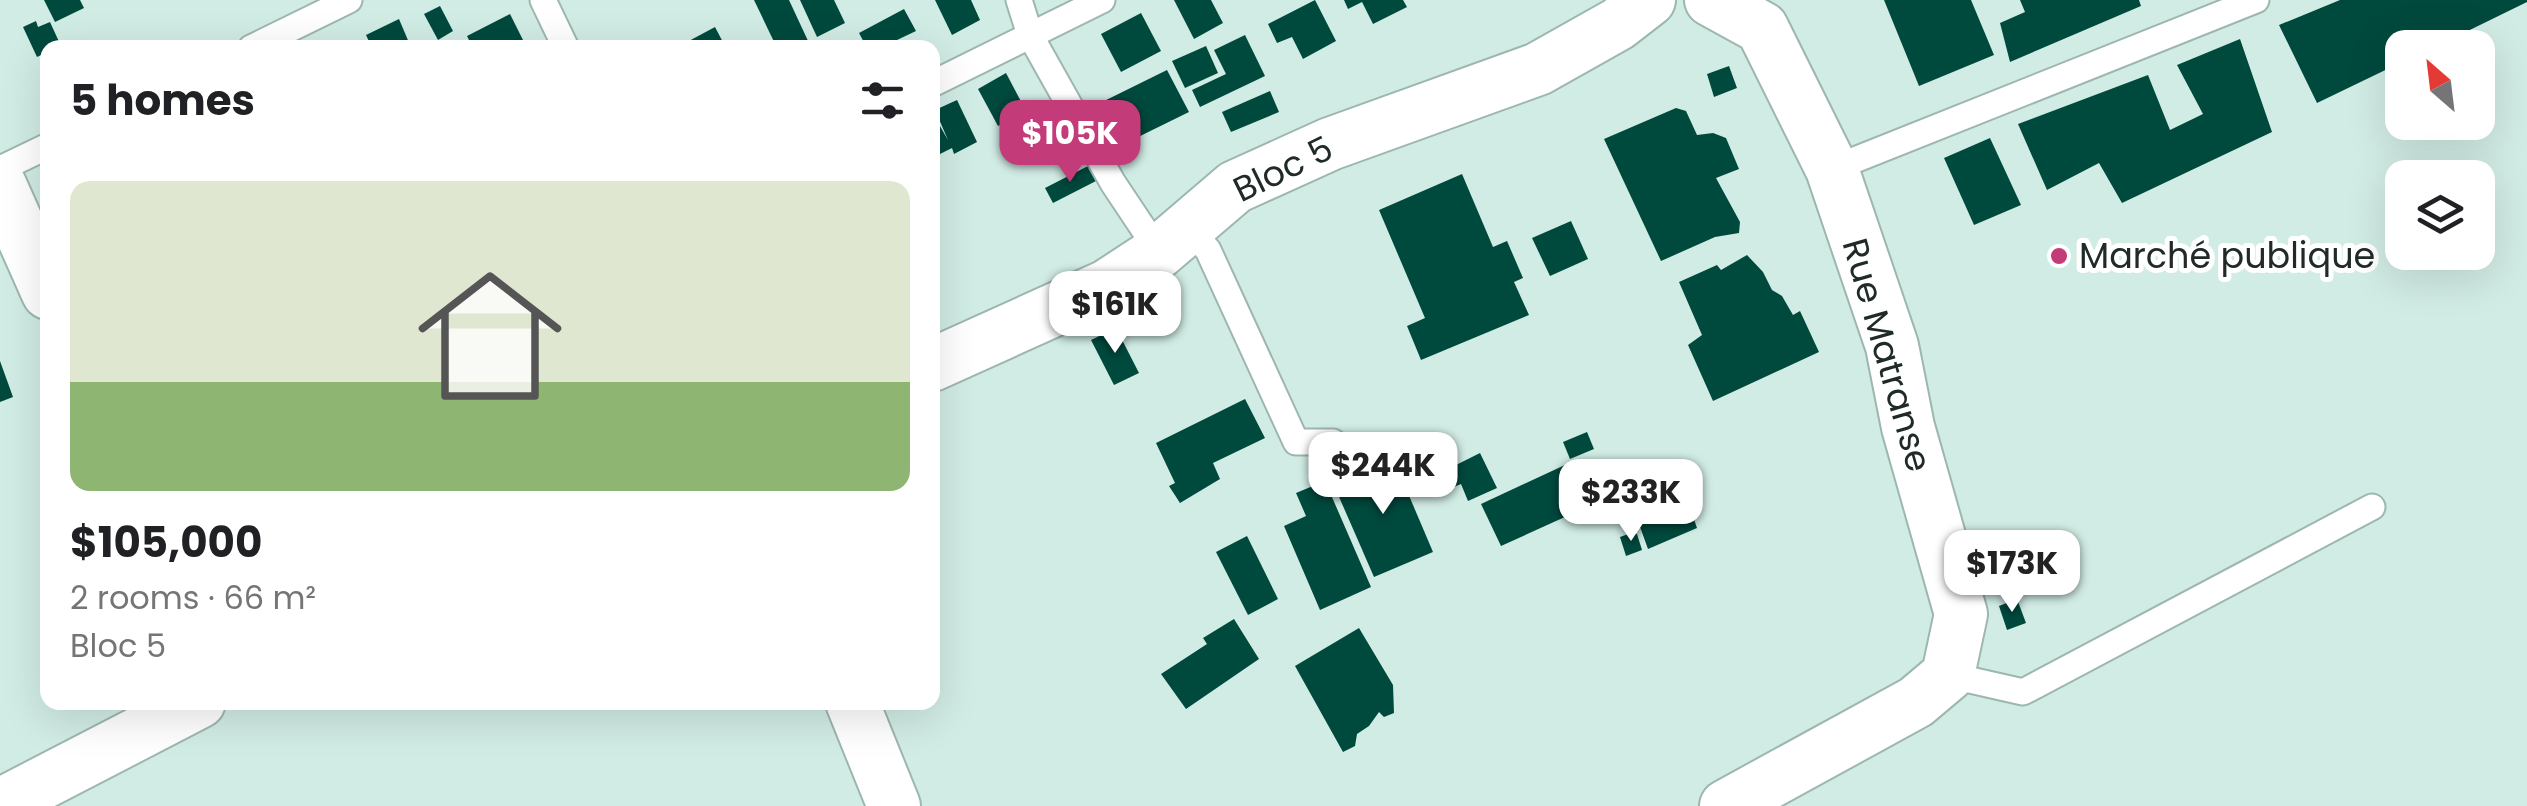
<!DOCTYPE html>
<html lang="en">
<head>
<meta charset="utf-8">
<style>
	body { margin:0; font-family:Poppins,sans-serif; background:#f2f2f2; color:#202124; height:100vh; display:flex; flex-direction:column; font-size:38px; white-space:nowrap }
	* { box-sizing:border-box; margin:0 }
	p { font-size:32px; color:#757577 }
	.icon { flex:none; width:55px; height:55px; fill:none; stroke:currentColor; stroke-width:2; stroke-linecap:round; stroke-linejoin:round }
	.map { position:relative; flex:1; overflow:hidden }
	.details { position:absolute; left:40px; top:40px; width:900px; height:670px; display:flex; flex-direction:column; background:#fff; border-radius:20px; box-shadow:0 10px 40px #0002 }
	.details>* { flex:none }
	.needle { width:65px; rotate:332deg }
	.tools { position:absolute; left:2385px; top:30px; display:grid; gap:20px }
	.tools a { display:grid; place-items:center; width:110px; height:110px; border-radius:20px; background:#fff; box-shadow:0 10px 40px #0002; font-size:50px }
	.price { position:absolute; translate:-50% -85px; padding:0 22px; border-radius:20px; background:#fff; color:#222; font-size:32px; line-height:65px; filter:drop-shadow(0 2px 5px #0008) }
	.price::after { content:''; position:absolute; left:50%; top:60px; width:30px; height:22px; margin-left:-15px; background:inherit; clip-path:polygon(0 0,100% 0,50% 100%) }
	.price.on { background:#c33b78; color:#fff }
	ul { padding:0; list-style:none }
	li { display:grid; align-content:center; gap:20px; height:530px; padding:0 30px }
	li+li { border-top:2px solid #e0e0e0 }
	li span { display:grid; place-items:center; height:310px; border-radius:20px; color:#555 }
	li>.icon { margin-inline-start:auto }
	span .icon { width:180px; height:180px; fill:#fffc; stroke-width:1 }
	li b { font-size:42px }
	h2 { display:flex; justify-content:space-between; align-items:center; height:120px; padding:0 30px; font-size:42px }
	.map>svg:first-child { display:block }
</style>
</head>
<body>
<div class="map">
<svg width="2527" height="806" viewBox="0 0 2527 806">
	<rect width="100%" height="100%" fill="#d1ece5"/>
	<g fill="#00493d">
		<polygon points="44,0 80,0 84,8 55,22"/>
		<polygon points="754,0 789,0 809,43 799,48 777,48"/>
		<polygon points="800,0 834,0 845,23 817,37"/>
		<polygon points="935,0 971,0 980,20 952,35"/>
		<polygon points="1174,0 1211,0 1223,23 1194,39"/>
		<polygon points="1315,0 1336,41 1303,59 1292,37 1277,43 1268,24"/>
		<polygon points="1344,0 1403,0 1407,7 1373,24 1362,2 1348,9"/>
		<polygon points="1884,0 1971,0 1994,55 1919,86"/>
		<polygon points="2020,0 2139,0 2141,6 2010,62 2000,23 2025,12"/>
		<polygon points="2340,0 2527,0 2527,2 2433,48 2402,48 2402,62 2317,103 2279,25"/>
		<polygon points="440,6 453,31 438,40 424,14"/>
		<polygon points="904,9 916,31 897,40 901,48 867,48 859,33"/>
		<polygon points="1141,13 1161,51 1121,72 1101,34"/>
		<polygon points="510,14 527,48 473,48 467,36"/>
		<polygon points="399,19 410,45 372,48 366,35"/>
		<polygon points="36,21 38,27 50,22 61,46 48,48 48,52 37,57 23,27"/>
		<polygon points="715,27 726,48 690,48 687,42"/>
		<polygon points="1245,35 1265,76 1200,107 1192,90 1226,74 1214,50"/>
		<polygon points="2240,39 2272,132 2122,203 2099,163 2047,190 2018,124 2148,75 2170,130 2203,114 2177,65"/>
		<polygon points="1206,46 1218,73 1185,88 1172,61"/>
		<polygon points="1729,66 1737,88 1714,97 1707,74"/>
		<polygon points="1167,70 1189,112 1130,141 1116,115 1103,120 1096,105"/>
		<polygon points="1006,73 1026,111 998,126 978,89"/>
		<polygon points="1270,91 1279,112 1231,132 1222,112"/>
		<polygon points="957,100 977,142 954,154 952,148 932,158 932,112 948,140 935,110"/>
		<polygon points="1676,108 1686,111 1697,135 1713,133 1726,138 1739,169 1716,178 1740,222 1739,233 1715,237 1661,261 1604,139"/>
		<polygon points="1990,138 2021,205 1974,225 1944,158"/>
		<polygon points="1088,166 1096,181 1053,203 1045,188"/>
		<polygon points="1462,174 1493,247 1507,241 1523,278 1514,282 1529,315 1421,360 1407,326 1425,318 1379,210"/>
		<polygon points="1571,221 1588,259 1550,276 1532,238"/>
		<polygon points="1747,255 1763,272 1772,290 1782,296 1793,315 1800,311 1819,352 1713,401 1688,345 1702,335 1679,282 1717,265 1721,270"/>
		<polygon points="1116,328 1139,373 1114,385 1091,340"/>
		<polygon points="0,361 13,397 0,402"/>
		<polygon points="1245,399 1265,438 1213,463 1220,479 1180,503 1169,486 1175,483 1156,443"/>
		<polygon points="1587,432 1594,449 1570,459 1563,442"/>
		<polygon points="1480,453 1497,488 1468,501 1461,484 1442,492 1434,476"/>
		<polygon points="1393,458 1433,552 1374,577 1333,483"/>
		<polygon points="1567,464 1587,507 1501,546 1481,504"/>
		<polygon points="1686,470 1695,499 1688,502 1697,528 1648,549 1626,488"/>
		<polygon points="1325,481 1371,587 1320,610 1284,526 1306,516 1296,493"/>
		<polygon points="1631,533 1637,534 1642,550 1626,556 1620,537"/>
		<polygon points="1247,536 1278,599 1248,615 1216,552"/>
		<polygon points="2017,599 2026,623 2007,630 1999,606"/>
		<polygon points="1234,619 1259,659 1186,709 1161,674 1207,644 1203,638"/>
		<polygon points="1359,628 1393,685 1394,713 1384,717 1379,712 1369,726 1357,734 1355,746 1343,752 1295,666"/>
	</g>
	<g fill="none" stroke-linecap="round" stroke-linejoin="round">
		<g stroke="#9db7b0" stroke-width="29">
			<g id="lane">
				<polyline points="543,0 566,48"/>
				<polyline points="1019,0 1030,35 1113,183 1159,252"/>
				<polyline points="251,48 349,0"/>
				<polyline points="932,84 1102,0"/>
				<polyline points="0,169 48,146"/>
				<polyline points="1832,169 2256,0"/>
				<polyline points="1189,229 1208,250 1296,442 1333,442"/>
				<polyline points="1948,675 2023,692 2372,507"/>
			</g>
		</g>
		<g stroke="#9db7b0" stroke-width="56">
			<g id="street">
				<polyline points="1711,0 1762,28 1832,169 1892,346 1908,427 1961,614 1948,675 1916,702 1726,806"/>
				<polyline points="0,185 48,293"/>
				<polyline points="932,365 1107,286 1159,252 1235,187 1330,144 1538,69 1618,24 1649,0"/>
				<polyline points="852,702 894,806"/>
				<polyline points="0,805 199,702"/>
			</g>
		</g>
		<use href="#lane" stroke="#fff" stroke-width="25"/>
		<use href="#street" stroke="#fff" stroke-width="52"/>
	</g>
	<circle fill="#c33b78" stroke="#fff" stroke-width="4" cx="2059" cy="256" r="10"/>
	<g text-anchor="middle" stroke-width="10" stroke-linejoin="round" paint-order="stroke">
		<g font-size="35" fill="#202b28" stroke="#fff">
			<text transform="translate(1283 169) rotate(-26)" y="12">Bloc 5</text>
			<text transform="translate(1887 355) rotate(74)" y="12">Rue Matranse</text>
		</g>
		<g font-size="35" fill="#202b28" stroke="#fff" text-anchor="start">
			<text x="2079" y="268">Marché publique</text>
		</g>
	</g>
</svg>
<div class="tools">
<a><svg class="needle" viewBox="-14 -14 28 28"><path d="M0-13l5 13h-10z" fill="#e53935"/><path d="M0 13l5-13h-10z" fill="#757577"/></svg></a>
<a><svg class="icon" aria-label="layers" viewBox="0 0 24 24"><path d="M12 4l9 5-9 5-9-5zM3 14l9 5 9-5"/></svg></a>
</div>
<b class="price on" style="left:1070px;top:185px">$105K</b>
<b class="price" style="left:1115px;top:356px">$161K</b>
<b class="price" style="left:1383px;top:517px">$244K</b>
<b class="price" style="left:1631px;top:544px">$233K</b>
<b class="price" style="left:2012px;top:615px">$173K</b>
<section class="details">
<h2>5 homes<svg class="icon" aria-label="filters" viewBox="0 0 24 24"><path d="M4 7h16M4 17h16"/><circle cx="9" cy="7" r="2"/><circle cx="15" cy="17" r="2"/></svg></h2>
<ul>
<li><span style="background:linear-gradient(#dfe7d0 65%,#8fb573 0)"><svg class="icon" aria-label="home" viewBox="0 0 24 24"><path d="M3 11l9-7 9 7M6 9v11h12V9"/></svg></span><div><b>$105,000</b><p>2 rooms · 66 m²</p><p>Bloc 5</p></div></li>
</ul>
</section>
</div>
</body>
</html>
